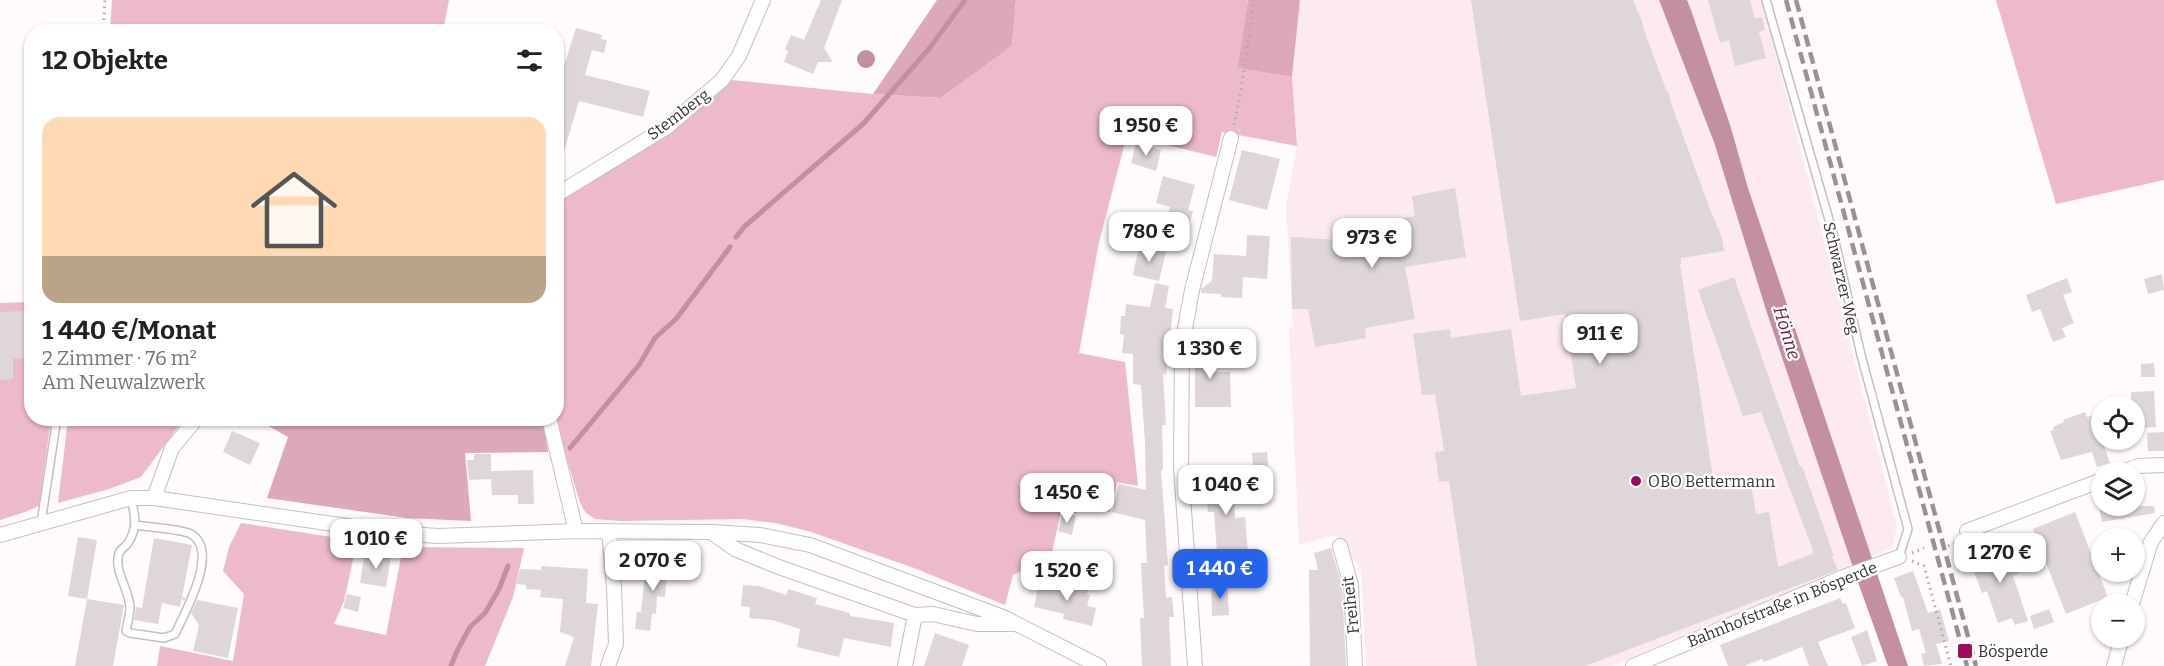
<!DOCTYPE html>
<html lang="de">
<head>
<meta charset="utf-8">
<style>
	body { margin:0; font-family:Bitter,serif; background:#f2f2f2; color:#222; height:100vh; display:flex; flex-direction:column; font-size:22px; white-space:nowrap }
	* { box-sizing:border-box; margin:0 }
	p { font-size:20px; color:#767676 }
	.icon { flex:none; width:33px; height:33px; fill:none; stroke:currentColor; stroke-width:2; stroke-linecap:round; stroke-linejoin:round }
	.map { position:relative; flex:1; overflow:hidden }
	.panel { position:absolute; left:24px; top:24px; width:540px; height:402px; display:flex; flex-direction:column; background:#fff; border-radius:24px; box-shadow:0 2px 4px #0004 }
	.panel>* { flex:none }
	.tools { position:absolute; left:2091px; top:396px; display:grid; gap:12px }
	.tools a { display:grid; place-items:center; width:54px; height:54px; border-radius:50%; background:#fff; box-shadow:0 2px 4px #0004; font-size:30px }
	.price { position:absolute; translate:-50% -51px; padding:0 14px; border-radius:12px; background:#fff; color:#222; font-size:20px; line-height:39px; filter:drop-shadow(0 2px 3px #0008) }
	.price::after { content:''; position:absolute; left:50%; top:36px; width:18px; height:14px; margin-left:-9px; background:inherit; clip-path:polygon(0 0,100% 0,50% 100%) }
	.price.current { background:#2563eb; color:#fff }
	ul { padding:0; list-style:none }
	li { display:grid; align-content:center; gap:12px; height:318px; padding:0 18px }
	li span { display:grid; place-items:center; height:186px; border-radius:18px; color:#555 }
	li>.icon { margin-inline-start:auto }
	span .icon { width:108px; height:108px; fill:#fffc; stroke-width:1 }
	li b { font-size:26px }
	h2 { display:flex; justify-content:space-between; align-items:center; height:72px; padding:0 18px; font-size:26px }
	.map>svg:first-child { display:block }
</style>
</head>
<body>
<div class="map">
<svg width="2164" height="666" viewBox="0 0 2164 666">
	<rect width="100%" height="100%" fill="#fffafb"/>
	<polygon fill="#fceaf0" points="1300,0 1762,0 1897,526 1892,548 1612,666 1366,666 1361,569 1335,535 1299,545 1289,329 1293,327 1286,206 1297,146 1292,77"/>
	<g fill="#edb9cc">
		<polygon points="112,0 449,0 443,31 110,31"/>
		<polygon points="1016,0 1248,0 1239,68 1292,77 1297,146 1222,132 1216,157 1127,135 1099,242 1079,353 1125,362 1138,486 1117,482 1110,512 1078,504 1076,513 1061,511 1051,557 1013,575 1005,605 914,568 808,531 775,523 743,519 621,521 595,519 586,513 580,503 555,419 557,200 671,130 732,80 873,94 941,98 1012,46"/>
		<polygon points="1996,0 2164,0 2164,180 2056,204"/>
		<polygon points="31,302 32,418 51,419 39,506 25,512 0,520 0,303"/>
		<polygon points="68,419 68,418 184,419 141,477 109,489 58,503"/>
		<polygon points="241,523 357,541 344,601 334,624 386,635 403,547 524,548 513,597 485,666 157,666 160,646 233,661 244,594 223,571 229,547"/>
	</g>
	<g fill="#dda8bc">
		<polygon points="937,0 1016,0 1012,46 941,98 873,94"/>
		<polygon points="1248,0 1300,0 1292,77 1238,68"/>
		<polygon points="256,419 543,419 548,452 465,453 471,521 407,518 267,498 288,437"/>
	</g>
	<g fill="#c38fa3">
		<polygon points="1659,0 1687,0 1691,10 1731,128 1748,188 1908,666 1888,666 1859,585 1767,313 1714,142"/>
		<circle cx="866" cy="59" r="9"/>
	</g>
	<g fill="none" stroke-linecap="round" stroke-linejoin="round">
		<g stroke="#c38fa3" stroke-width="5">
			<polyline points="736,237 745,226 863,124 928,50 965,0"/>
			<polyline points="570,448 639,365 655,338 676,319 730,247"/>
			<polyline points="451,666 457,651 470,627 485,613 499,589 508,566"/>
		</g>
	</g>
	<g fill="#ded6d9">
		<polygon points="821,0 842,0 824,48 833,62 818,62 813,74 784,62 788,51 785,49 791,35 804,40"/>
		<polygon points="1471,0 1633,0 1642,21 1644,30 1666,90 1669,93 1671,103 1710,209 1722,237 1724,251 1681,258 1681,264 1680,264 1714,484 1750,479 1756,514 1769,512 1778,567 1814,553 1761,412 1743,416 1698,290 1734,277 1800,467 1802,466 1834,556 1832,557 1838,570 1585,666 1477,666 1449,481 1439,482 1435,452 1444,451 1435,394 1422,395 1413,334 1450,329 1451,338 1511,329 1521,396 1576,388 1565,314 1520,321"/>
		<polygon points="1708,0 1750,0 1755,19 1762,17 1765,30 1759,32 1766,58 1735,66 1729,40 1720,43"/>
		<polygon points="576,28 602,35 601,39 607,40 604,53 592,50 585,75 650,91 643,117 579,101 559,168 556,167 556,95 559,83 556,82 556,68 563,69"/>
		<polygon points="1136,143 1161,150 1156,171 1131,163"/>
		<polygon points="1242,150 1280,159 1267,210 1229,200"/>
		<polygon points="1163,176 1195,185 1188,210 1193,211 1185,240 1163,234 1170,207 1156,203"/>
		<polygon points="1455,188 1466,257 1405,267 1415,319 1365,328 1366,338 1315,347 1308,309 1292,309 1291,237 1356,241 1359,226 1415,216 1412,196"/>
		<polygon points="1247,235 1270,236 1267,279 1243,277 1242,298 1221,297 1221,294 1201,293 1201,289 1212,281 1214,254 1246,256"/>
		<polygon points="1139,246 1166,252 1159,281 1133,275"/>
		<polygon points="2162,274 2164,290 2148,294 2144,279"/>
		<polygon points="2067,278 2072,292 2063,295 2074,323 2062,328 2066,337 2053,342 2040,309 2032,312 2026,295"/>
		<polygon points="1155,283 1169,286 1165,308 1173,309 1166,375 1163,374 1166,425 1162,425 1163,470 1161,470 1168,565 1164,566 1166,598 1172,597 1174,617 1169,617 1171,666 1142,666 1140,618 1144,618 1141,563 1147,563 1145,520 1112,512 1119,484 1146,490 1145,442 1141,385 1133,384 1133,354 1122,353 1124,335 1120,334 1121,316 1125,316 1126,304 1150,307"/>
		<polygon points="26,311 30,315 30,354 26,358 13,359 13,379 0,380 0,312"/>
		<polygon points="1197,336 1211,338 1208,372 1230,372 1231,407 1195,407 1195,353"/>
		<polygon points="2154,363 2155,377 2141,377 2141,364"/>
		<polygon points="2154,391 2156,427 2140,428 2134,414 2134,406 2131,406 2131,392"/>
		<polygon points="2085,412 2087,417 2102,412 2102,440 2110,463 2097,467 2092,452 2061,460 2050,431 2054,430 2053,427 2064,422 2063,420"/>
		<polygon points="232,431 260,443 250,465 223,452"/>
		<polygon points="2164,432 2164,451 2148,451 2147,433"/>
		<polygon points="1267,452 1269,477 1254,478 1252,453"/>
		<polygon points="474,454 491,454 491,471 533,470 534,504 518,504 518,495 492,495 491,479 469,480 467,460 474,460"/>
		<polygon points="1232,475 1235,518 1245,517 1248,552 1225,554 1224,552 1217,552 1214,512 1208,512 1205,477"/>
		<polygon points="2099,506 2154,506 2155,513 2102,522"/>
		<polygon points="2075,512 2108,597 2066,614 2033,529"/>
		<polygon points="1062,513 1076,516 1072,535 1058,531"/>
		<polygon points="78,537 97,540 87,599 124,605 113,666 75,666 87,599 68,596"/>
		<polygon points="154,538 192,545 182,597 186,598 184,601 182,598 180,607 162,603 158,624 134,620 136,607 142,608"/>
		<polygon points="2007,545 2018,574 2013,576 2028,621 2015,625 2012,618 1998,623 1987,591 1982,593 1969,559"/>
		<polygon points="1331,548 1342,586 1346,666 1310,666 1309,570 1318,570 1314,553"/>
		<polygon points="369,553 391,556 386,587 360,583 364,557 368,558"/>
		<polygon points="541,566 588,569 586,603 598,604 591,666 565,666 574,637 560,632 563,599 540,597 541,590 526,589 526,585 516,584 520,569 541,570"/>
		<polygon points="1913,571 1928,613 1940,609 1949,641 1936,644 1942,664 1924,666 1921,654 1926,653 1919,629 1912,631 1903,597 1901,597 1894,578"/>
		<polygon points="645,573 667,576 665,597 657,596 656,614 641,612"/>
		<polygon points="1072,582 1089,586 1087,595 1090,595 1087,606 1096,608 1092,626 1063,619 1064,614 1034,607 1039,583 1069,591"/>
		<polygon points="1227,583 1229,615 1212,616 1211,584"/>
		<polygon points="743,585 759,586 786,595 788,589 817,598 815,604 850,613 850,616 894,623 891,647 844,638 839,657 797,647 800,629 772,620 749,618 750,607 741,606"/>
		<polygon points="347,594 361,597 358,612 343,608"/>
		<polygon points="1840,598 1843,604 1846,603 1855,628 1818,642 1828,666 1809,666 1802,647 1764,662 1762,659 1744,666 1728,666 1720,645"/>
		<polygon points="197,600 238,608 228,658 193,651 199,625 191,613"/>
		<polygon points="2049,609 2054,622 2034,629 2030,616"/>
		<polygon points="637,612 652,613 650,631 635,629"/>
		<polygon points="1867,630 1877,661 1862,666 1851,637"/>
		<polygon points="935,633 969,645 962,666 924,666"/>
	</g>
	<g fill="none" stroke-linecap="round" stroke-linejoin="round">
		<g stroke="#c6bec0" stroke-width="10">
			<g id="service">
				<polyline points="1766,0 1834,237 1861,355 1908,529 1899,557"/>
				<path d="M131,498c4,17 7,30 -3,45 -2,3 -8,7 -9,10 -6,18 11,37 11,55 0,7 -3,15 -4,23l4,2 34,5 11,-4c10,-22 45,-83 16,-100 -10,-5 -43,-7 -56,-9"/>
				<polyline points="41,523 57,418"/>
			</g>
		</g>
		<g stroke="#c6bec0" stroke-width="16">
			<g id="minor">
				<polyline points="556,195 667,127 722,80 739,56 763,0"/>
				<polyline points="549,418 576,531"/>
				<polyline points="2121,472 2139,466 2164,465"/>
				<polyline points="154,498 172,448 197,418"/>
				<polyline points="1967,531 2102,480"/>
				<polyline points="711,532 735,549 776,566 915,615 933,614 977,624 1012,624"/>
				<polyline points="0,535 131,498 154,498 395,533 438,536 576,531 711,532 760,535 810,545 1003,617 1099,666"/>
				<polyline points="1340,546 1351,585 1355,666"/>
				<polyline points="2132,604 2151,542 2164,523"/>
				<polyline points="608,666 616,644 614,587 609,532"/>
				<polyline points="905,666 915,615"/>
				<polyline points="1195,666 1181,468 1182,345 1192,290 1231,138"/>
				<polyline points="1633,666 1846,576 1899,557"/>
				<polyline points="2114,666 2122,638"/>
			</g>
		</g>
		<g stroke="#afabac" stroke-width="3" stroke-dasharray="1.5 4.5" stroke-linecap="butt">
			<polyline points="103,32 105,0"/>
			<polyline points="1234,125 1241,91 1254,0"/>
			<polyline points="1948,546 1960,541"/>
			<polyline points="1912,553 1924,548"/>
			<polyline points="1912,561 1924,566 1951,666"/>
		</g>
		<use href="#service" stroke="#fff" stroke-width="7"/>
		<use href="#minor" stroke="#fff" stroke-width="14"/>
		<g stroke="#979394" stroke-width="4.5" stroke-dasharray="12 6" stroke-linecap="butt">
			<polyline points="1786,0 1967,666"/>
			<polyline points="1796,0 1976,666"/>
		</g>
	</g>
	<g fill="#9b0d5d" stroke="#fff" stroke-width="2">
		<circle cx="1636" cy="481" r="6"/>
		<rect x="1957" y="643" width="16" height="16" rx="3"/>
	</g>
	<g text-anchor="middle" stroke-width="4.5" stroke-linejoin="round" paint-order="stroke">
		<g font-size="16" fill="#343132" stroke="#fff">
			<text transform="translate(678 114) rotate(-37)" y="6">Stemberg</text>
			<text transform="translate(1842 278) rotate(77)" y="6">Schwarzer Weg</text>
			<text transform="translate(1782 604) rotate(-22)" y="6">Bahnhofstraße in Bösperde</text>
			<text transform="translate(1350 605) rotate(-96)" y="6">Freiheit</text>
		</g>
		<g font-size="16" fill="#343132" stroke="#fff" text-anchor="start">
			<text x="1648" y="487">OBO Bettermann</text>
			<text x="1978" y="657">Bösperde</text>
		</g>
		<g font-size="18" font-style="italic" fill="#5e1f3d" stroke="#fff">
			<text transform="translate(1787 333) rotate(73)" y="6">Hönne</text>
		</g>
	</g>
</svg>
<div class="tools">
<a><svg class="icon" aria-label="locate" viewBox="0 0 24 24"><circle cx="12" cy="12" r="6"/><path d="M12 2v4M12 18v4M2 12h4M18 12h4"/></svg></a>
<a><svg class="icon" aria-label="layers" viewBox="0 0 24 24"><path d="M12 4l9 5-9 5-9-5zM3 14l9 5 9-5"/></svg></a>
<a>+</a>
<a>−</a>
</div>
<b class="price" style="left:1146px;top:157px">1 950 €</b>
<b class="price" style="left:1149px;top:263px">780 €</b>
<b class="price" style="left:1372px;top:269px">973 €</b>
<b class="price" style="left:1600px;top:365px">911 €</b>
<b class="price" style="left:1210px;top:380px">1 330 €</b>
<b class="price" style="left:1226px;top:516px">1 040 €</b>
<b class="price" style="left:1067px;top:524px">1 450 €</b>
<b class="price" style="left:376px;top:570px">1 010 €</b>
<b class="price" style="left:2000px;top:584px">1 270 €</b>
<b class="price" style="left:653px;top:592px">2 070 €</b>
<b class="price current" style="left:1220px;top:600px">1 440 €</b>
<b class="price" style="left:1067px;top:602px">1 520 €</b>
<section class="panel">
<h2>12 Objekte<svg class="icon" aria-label="filters" viewBox="0 0 24 24"><path d="M4 7h16M4 17h16"/><circle cx="9" cy="7" r="2"/><circle cx="15" cy="17" r="2"/></svg></h2>
<ul>
<li><span style="background:linear-gradient(#ffd9b3 75%,#b9a48a 0)"><svg class="icon" aria-label="home" viewBox="0 0 24 24"><path d="M3 11l9-7 9 7M6 9v11h12V9"/></svg></span><div><b>1 440 €/Monat</b><p>2 Zimmer · 76 m²</p><p>Am Neuwalzwerk</p></div></li>
</ul>
</section>
</div>
</body>
</html>
